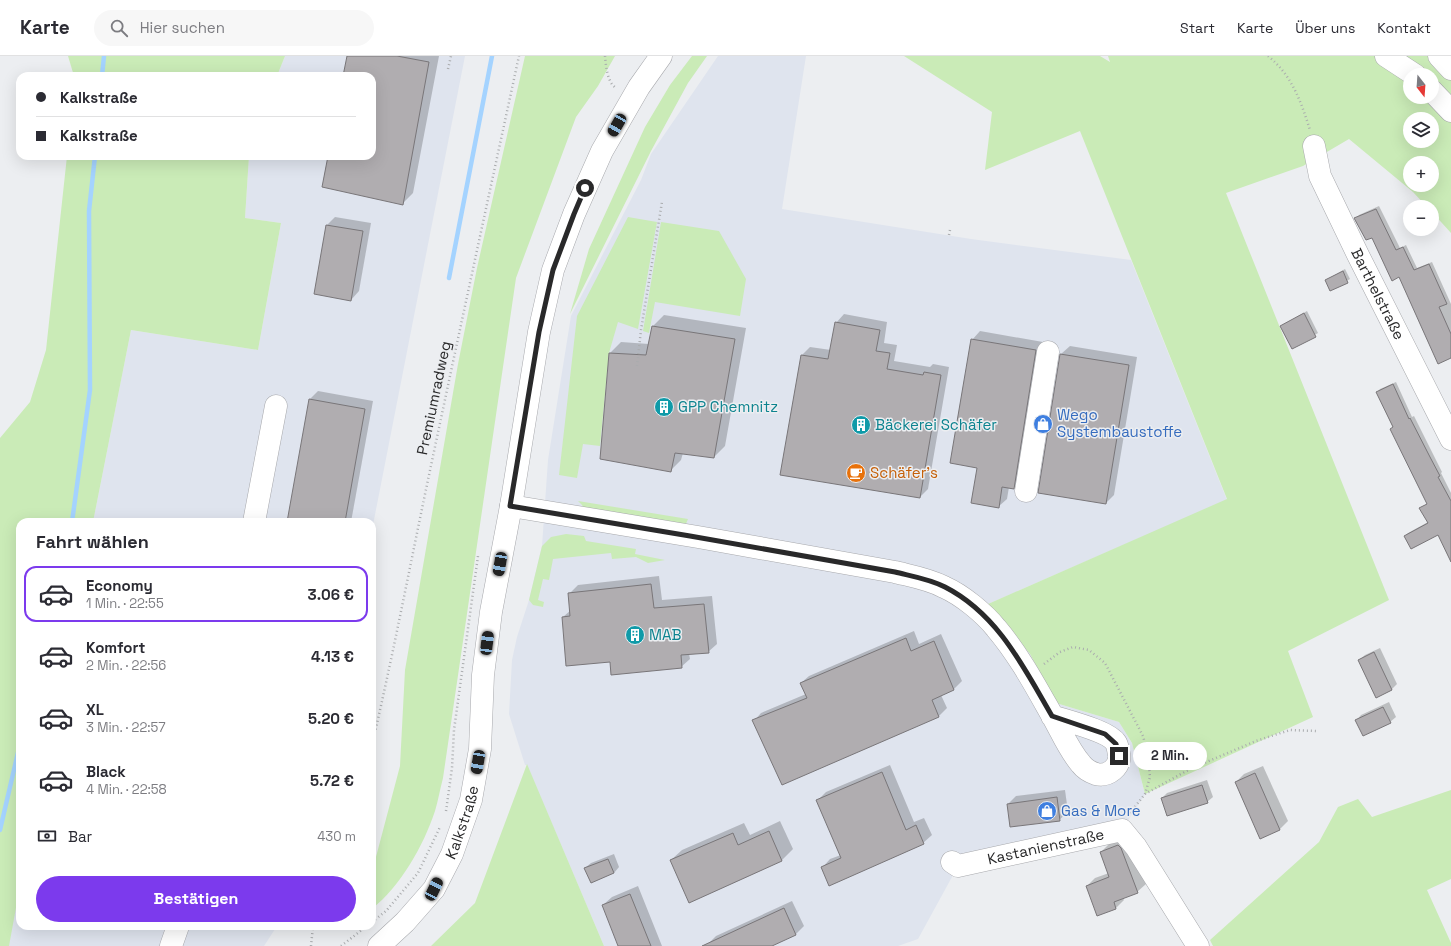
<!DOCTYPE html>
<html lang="de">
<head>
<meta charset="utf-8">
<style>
	body { margin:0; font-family:"Space Grotesk",sans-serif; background:#f7f7f7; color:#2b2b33; height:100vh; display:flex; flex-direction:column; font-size:15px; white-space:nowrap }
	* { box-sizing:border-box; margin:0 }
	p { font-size:13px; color:#7c7c81 }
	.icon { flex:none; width:22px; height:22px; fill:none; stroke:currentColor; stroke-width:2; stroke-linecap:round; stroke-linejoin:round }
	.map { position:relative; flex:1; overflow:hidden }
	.sheet { position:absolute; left:16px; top:462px; width:360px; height:412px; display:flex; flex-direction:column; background:#fff; border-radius:12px; box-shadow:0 4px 16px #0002 }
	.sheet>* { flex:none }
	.top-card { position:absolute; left:16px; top:16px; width:360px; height:88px; border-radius:12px; box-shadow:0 4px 16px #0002; display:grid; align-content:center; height:88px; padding:0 20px; background:#fff }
	.needle { width:26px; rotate:163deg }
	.controls { position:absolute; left:1403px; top:12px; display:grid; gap:8px }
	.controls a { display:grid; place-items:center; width:36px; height:36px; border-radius:50%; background:#fff; box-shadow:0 4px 16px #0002; font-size:20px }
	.end { position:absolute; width:18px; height:18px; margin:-9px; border:5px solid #29292a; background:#fff; box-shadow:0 0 0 2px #fff }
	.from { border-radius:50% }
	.bubble { position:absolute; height:28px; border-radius:14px; background:#fff; box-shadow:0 4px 16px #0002; font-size:13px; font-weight:700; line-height:28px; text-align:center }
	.car { position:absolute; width:12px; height:24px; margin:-12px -6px; border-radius:5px; box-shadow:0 0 3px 1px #0007; background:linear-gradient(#222 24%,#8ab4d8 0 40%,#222 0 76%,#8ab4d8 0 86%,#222 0) }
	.top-card b { display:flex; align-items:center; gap:14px; height:38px; font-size:15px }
	.top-card b+b { border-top:1px solid #e1e1e2 }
	.top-card i { width:10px; height:10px; background:#2b2b33 }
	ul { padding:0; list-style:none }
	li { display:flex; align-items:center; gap:12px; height:56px; margin:0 8px 6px; padding:0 12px; border:2px solid transparent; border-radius:12px }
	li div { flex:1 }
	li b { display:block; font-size:15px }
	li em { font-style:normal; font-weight:700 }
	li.current { border-color:#7c3aed }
	li>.icon { width:36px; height:36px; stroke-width:1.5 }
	h2 { padding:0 20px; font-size:18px; line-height:48px }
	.pay { display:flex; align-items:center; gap:10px; height:44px; padding:0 20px; font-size:15px }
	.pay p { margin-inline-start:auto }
	.button { display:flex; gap:8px; margin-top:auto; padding:8px 20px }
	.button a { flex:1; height:46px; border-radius:24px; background:#7c3aed; color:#fff; font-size:16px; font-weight:700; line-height:46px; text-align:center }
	header { display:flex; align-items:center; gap:24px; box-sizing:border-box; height:56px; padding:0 20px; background:#fff; border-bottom:1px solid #e1e1e2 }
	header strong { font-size:19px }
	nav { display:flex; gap:22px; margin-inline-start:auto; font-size:14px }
	.search { width:280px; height:36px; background:#f7f7f7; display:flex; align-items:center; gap:10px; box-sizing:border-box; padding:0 14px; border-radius:22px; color:#7c7c81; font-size:15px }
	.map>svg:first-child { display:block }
	.built { fill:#dfe4ee }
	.green { fill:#caebb7; fill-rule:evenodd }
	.shadow { fill:#0003 }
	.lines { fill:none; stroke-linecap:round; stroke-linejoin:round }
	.stream { stroke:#a4d3ff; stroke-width:4.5 }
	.building { fill:#b0adb0; stroke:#797679 }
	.minor-casing { stroke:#a7a8ac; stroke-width:23 }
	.major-casing { stroke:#a7a8ac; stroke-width:23 }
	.highway-casing { stroke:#a7a8ac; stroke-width:23 }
	.path { stroke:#aaacae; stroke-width:2.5; stroke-dasharray:1 3; stroke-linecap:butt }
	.minor { stroke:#fff; stroke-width:22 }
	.major { stroke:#fff; stroke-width:22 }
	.highway { stroke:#fff; stroke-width:22 }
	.route { stroke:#29292a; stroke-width:5 }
	.labels { text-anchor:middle; stroke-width:3; stroke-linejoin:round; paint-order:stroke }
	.street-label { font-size:15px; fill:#29292a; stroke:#eceef1 }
	.culture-label { font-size:15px; fill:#0d838f; stroke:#eceef1; text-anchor:start }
	.shop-label { font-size:15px; fill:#366cbe; stroke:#eceef1; text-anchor:start }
	.food-label { font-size:15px; fill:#c56008; stroke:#eceef1; text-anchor:start }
</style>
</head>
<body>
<header>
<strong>Karte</strong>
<div class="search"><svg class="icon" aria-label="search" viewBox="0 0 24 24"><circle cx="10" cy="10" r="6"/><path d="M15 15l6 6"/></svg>Hier suchen</div>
<nav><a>Start</a><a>Karte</a><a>Über uns</a><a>Kontakt</a></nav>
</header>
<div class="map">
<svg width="1451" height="890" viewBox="0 0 1451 890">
	<rect width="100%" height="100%" fill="#eceef1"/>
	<g class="built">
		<polygon points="285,0 465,0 372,474 372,466 93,466 131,274 258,294 281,167 245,162 249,100 372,100 372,20 277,20"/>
		<polygon points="718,0 806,0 782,153 971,183 1131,204 1227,444 988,548 1030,598 1056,647 1119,666 1132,687 1145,738 1122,774 958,810 918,883 898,890 604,890 527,709 525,709 509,658 512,604 517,581 529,544 542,490 548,404 571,260 641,124 651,98"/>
		<polygon points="20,830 20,870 277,870 264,890 8,890"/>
	</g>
	<g class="green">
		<polygon points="68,0 285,0 277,20 74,20"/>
		<path d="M525,0H615L598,30L576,61L516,222L443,722C440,733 438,745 435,755C423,791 401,829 372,853V816L400,710L405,614L458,308L477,212Z"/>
		<polygon points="692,0 707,0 688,27 651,95 570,258 589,193 645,71 670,29"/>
		<path d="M904,0H1100L1110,6L1108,0H1451V177L1432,156V151H1427L1413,136L1349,83L1303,110L1226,137L1389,544L1288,595L1313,661L1145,738L1132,687L1119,666L1056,647L1030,598L988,548L1227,443L1080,75L985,114L992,56ZM1410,19H1432V41H1410ZM1410,63H1432V85H1410ZM1410,107H1432V129H1410Z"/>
		<polygon points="67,100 249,100 245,162 281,167 258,294 131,274 93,466 20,466 20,830 9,890 0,890 0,382 30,346 46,294"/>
		<polygon points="628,161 657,166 638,273 618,266 609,297 600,390 583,388 577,422 559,419 577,260"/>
		<polygon points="661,166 719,175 746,223 740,260 655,246 649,277 643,275"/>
		<polygon points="578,445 688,463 685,470 585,454 582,449"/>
		<polygon points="566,478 584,480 586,485 636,493 635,498 665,504 648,507 636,501 612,503 611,497 553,503 549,524 543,523 538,544 544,546 543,551 533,549 529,544 542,490 551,481"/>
		<polygon points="527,708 604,890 431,890 475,847"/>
		<polygon points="1451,734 1451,823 1427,834 1451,887 1451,890 1213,890 1210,884 1319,786 1338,751 1358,743 1372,761"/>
	</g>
	<g class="shadow">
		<polygon points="348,0 439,0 413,137 402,148 329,100 372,100 372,20 344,20"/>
		<polygon points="1379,150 1400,192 1406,189 1417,212 1432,206 1451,248 1451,301 1400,220 1372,180 1356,163 1359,159"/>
		<polygon points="335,161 371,167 359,235 351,244 327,169"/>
		<polygon points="1345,213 1350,223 1331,234 1326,224"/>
		<polygon points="1307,255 1318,277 1292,292 1281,270"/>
		<polygon points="844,258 887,266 884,287 897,289 894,305 930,311 933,308 949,311 928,433 920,441 802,299 810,291 831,294 836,267"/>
		<polygon points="664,259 746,272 725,390 714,401 683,397 681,404 670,415 610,297 621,286 649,288 653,270"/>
		<polygon points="980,275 1043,286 1022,423 1013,431 1009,431 1007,443 998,451 978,411 972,284"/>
		<polygon points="1070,290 1137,301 1114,439 1106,447 1040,436 1061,298"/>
		<polygon points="1396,326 1412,361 1414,360 1442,416 1441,417 1451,437 1451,504 1439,478 1405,480 1408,477 1428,466 1421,452 1428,447 1377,337 1380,333"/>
		<polygon points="318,335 373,345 351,466 288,466 310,343"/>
		<polygon points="659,520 662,544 712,540 717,588 708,596 689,598 690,603 681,611 611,605 563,561 571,554 569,538 578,529"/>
		<polygon points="914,575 919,588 941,578 962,625 954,633 941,639 947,652 939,660 782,728 754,665 761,657 806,638 801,627 809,620"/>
		<polygon points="1380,592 1397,628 1391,634 1359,604 1365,599"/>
		<polygon points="1389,646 1396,661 1390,666 1356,665 1361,659"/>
		<polygon points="890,709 914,766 924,762 932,779 923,787 822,812 830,803 841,799 818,744 826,736"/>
		<polygon points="1263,710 1288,765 1280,773 1261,782 1236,726 1244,718"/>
		<polygon points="1207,724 1213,741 1207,746 1162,742 1167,737"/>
		<polygon points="1065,734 1068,756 1059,764 1008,748 1016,740"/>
		<polygon points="780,765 793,793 782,804 690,846 671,804 682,794 744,767 750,779"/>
		<polygon points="1129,784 1146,828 1137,836 1123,842 1124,844 1116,852 1098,859 1087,830 1095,822 1109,817 1101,796 1109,788"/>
		<polygon points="614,798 619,811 614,817 585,812 591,807"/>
		<polygon points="638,830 662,890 620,890 603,849 612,841"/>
		<polygon points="792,845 804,870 796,878 769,890 709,890 708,888 716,880"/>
	</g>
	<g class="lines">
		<g class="stream">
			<polyline points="102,20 104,0"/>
			<polyline points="449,222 492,0"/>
			<polyline points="72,466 90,334 89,155 95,100"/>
			<polyline points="0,774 20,688"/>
		</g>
	</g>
	<g class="building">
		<polygon points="347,0 397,0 429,6 403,149 322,131 328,100 372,100 372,20 343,20"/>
		<polygon points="1376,153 1396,194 1403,191 1414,214 1429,208 1447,248 1439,251 1451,278 1451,302 1438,308 1399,221 1392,225 1372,182 1366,184 1354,162"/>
		<polygon points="326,169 363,175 351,245 314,238"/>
		<polygon points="1343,215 1348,227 1330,235 1325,224"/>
		<polygon points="1304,257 1316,281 1292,293 1280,270"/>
		<polygon points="835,266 880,274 876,295 890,297 887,313 923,319 924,316 941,319 920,442 780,419 801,299 828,303"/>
		<polygon points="652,270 735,283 714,402 675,397 671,416 600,403 609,297 646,299"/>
		<polygon points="971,283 1036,294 1014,433 1002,431 999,452 971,447 977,412 950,407"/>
		<polygon points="1060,298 1129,309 1106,448 1038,437"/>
		<polygon points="1393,328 1409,363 1410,362 1430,401 1440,420 1438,421 1451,445 1451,506 1438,479 1411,493 1404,480 1428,467 1419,452 1427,448 1390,373 1393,371 1376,336"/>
		<polygon points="309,343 365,353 345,466 287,466"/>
		<polygon points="651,528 654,552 704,548 709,597 681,599 682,612 611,619 610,606 566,610 562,561 570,560 568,537"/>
		<polygon points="906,582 911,595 934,585 954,634 932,644 939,661 782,729 752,664 807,642 800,627"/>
		<polygon points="1374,596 1392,634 1376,642 1358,604"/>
		<polygon points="1383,651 1391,667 1363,680 1355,664"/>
		<polygon points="882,716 906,774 916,769 924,788 829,830 821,811 841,802 816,744"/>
		<polygon points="1255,717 1280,774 1260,783 1235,726"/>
		<polygon points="1202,729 1208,747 1167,760 1161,742"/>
		<polygon points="1057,741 1060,765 1010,771 1007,748"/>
		<polygon points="769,775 782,805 689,847 670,804 733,777 738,789"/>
		<polygon points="1118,789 1121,792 1138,837 1114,846 1116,853 1097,860 1086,830 1109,821 1100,796"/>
		<polygon points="608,803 614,817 591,827 584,812"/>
		<polygon points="630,838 651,890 618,890 602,849"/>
		<polygon points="784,852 796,879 772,890 702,890"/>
	</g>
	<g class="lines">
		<defs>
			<g id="minor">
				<path id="s1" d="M1314,90L1320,120L1358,199L1451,383"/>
				<polyline points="1026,435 1048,296"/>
				<path d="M511,450L698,481L895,516C911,520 929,523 944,531C962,539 984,557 996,572C1019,599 1036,631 1053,661C1062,677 1069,694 1081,708C1084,712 1090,716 1096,718C1108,721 1121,711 1119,698C1118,695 1118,690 1116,687C1109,675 1066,665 1052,660"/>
				<polyline points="254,466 276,350"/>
				<path id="s2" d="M952,806L958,810L1122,774L1136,791L1198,890"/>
				<polyline points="171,890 178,870"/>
			</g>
			<g id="major">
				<path id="s3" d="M379,890L405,866L434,833L452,798L471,744L480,693L483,619L491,556L511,450L539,276L553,214L574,158L602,95L639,31L661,0"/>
			</g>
			<g id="highway">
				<polyline points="1386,0 1415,19"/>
				<polyline points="1439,0 1451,13"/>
				<polyline points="1432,35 1451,55"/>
			</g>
		</defs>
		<use href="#minor" class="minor-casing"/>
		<use href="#major" class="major-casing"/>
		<use href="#highway" class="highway-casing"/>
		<g class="path">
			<path d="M605,0C606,10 607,26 616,32"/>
			<path d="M1268,0C1292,19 1301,46 1310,74"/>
			<polyline points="448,13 451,0"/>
			<polyline points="949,179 950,174"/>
			<polyline points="637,310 641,274 662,146"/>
			<polyline points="1044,608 1060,596 1073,591 1089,594 1105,607 1143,680 1148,699 1150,721 1145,738"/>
			<path d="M372,689C391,608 407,525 424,443C455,295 487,148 519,0"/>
			<polyline points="446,755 452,712 454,674 478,500"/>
			<polyline points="1130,757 1145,738 1190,713 1256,685 1290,674 1316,675"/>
			<polyline points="372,866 386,855 418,817 440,771"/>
			<polyline points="311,890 313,870"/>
			<polyline points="341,890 367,870"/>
		</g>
		<use href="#minor" class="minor"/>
		<use href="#major" class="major"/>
		<use href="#highway" class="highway"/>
	</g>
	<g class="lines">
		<path class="route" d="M585,132L574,158L553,214L539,276L510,450L690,480L895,516C911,520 930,523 945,531C998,558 1024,612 1052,660L1105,678L1116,688L1119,700"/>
	</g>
	<defs>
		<symbol id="building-disc" viewBox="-11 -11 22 22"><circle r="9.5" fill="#0f9aa8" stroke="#eceef1"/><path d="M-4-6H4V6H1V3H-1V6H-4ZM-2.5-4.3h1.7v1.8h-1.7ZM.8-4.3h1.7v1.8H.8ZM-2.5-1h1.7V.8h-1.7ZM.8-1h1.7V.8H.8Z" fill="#fff"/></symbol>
		<symbol id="shop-disc" viewBox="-11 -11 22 22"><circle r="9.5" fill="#3f7fe0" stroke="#eceef1"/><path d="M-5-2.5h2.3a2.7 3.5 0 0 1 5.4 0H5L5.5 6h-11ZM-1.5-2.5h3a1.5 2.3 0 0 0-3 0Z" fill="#fff"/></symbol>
		<symbol id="cafe-disc" viewBox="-11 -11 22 22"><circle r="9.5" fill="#e8710a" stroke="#eceef1"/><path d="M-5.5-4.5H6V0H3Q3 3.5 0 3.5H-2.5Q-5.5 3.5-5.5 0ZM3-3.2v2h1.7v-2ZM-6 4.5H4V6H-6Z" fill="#fff"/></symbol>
	</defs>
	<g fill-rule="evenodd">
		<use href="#building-disc" x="653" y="340" width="22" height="22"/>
		<use href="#shop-disc" x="1032" y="357" width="22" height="22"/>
		<use href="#building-disc" x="850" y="358" width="22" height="22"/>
		<use href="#cafe-disc" x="845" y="406" width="22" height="22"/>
		<use href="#building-disc" x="624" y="568" width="22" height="22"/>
		<use href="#shop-disc" x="1036" y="744" width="22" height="22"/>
	</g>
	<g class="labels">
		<g class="street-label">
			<text dy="5" stroke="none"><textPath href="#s1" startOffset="162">Barthelstraße</textPath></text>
			<text transform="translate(434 342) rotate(-78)" y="5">Premiumradweg</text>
			<text dy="5" stroke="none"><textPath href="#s3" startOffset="152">Kalkstraße</textPath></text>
			<text dy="5" stroke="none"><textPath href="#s2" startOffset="97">Kastanienstraße</textPath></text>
		</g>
		<g class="culture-label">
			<text x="678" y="356">GPP Chemnitz</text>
			<text x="875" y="374">Bäckerei Schäfer</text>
			<text x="649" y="584">MAB</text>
		</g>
		<g class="shop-label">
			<text x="1057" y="364">Wego<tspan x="1057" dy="17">Systembaustoffe</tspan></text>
			<text x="1061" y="760">Gas &amp; More</text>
		</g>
		<g class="food-label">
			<text x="870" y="422">Schäfer's</text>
		</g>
	</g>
</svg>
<div class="controls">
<a><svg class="needle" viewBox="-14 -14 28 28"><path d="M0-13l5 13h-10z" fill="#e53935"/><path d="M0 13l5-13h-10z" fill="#7c7c81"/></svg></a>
<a><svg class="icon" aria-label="layers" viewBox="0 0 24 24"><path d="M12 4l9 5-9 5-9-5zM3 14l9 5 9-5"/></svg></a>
<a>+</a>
<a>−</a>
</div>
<i class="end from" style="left:585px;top:132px"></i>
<i class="end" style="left:1119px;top:700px"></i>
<div class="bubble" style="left:1133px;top:686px;width:74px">2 Min.</div>
<i class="car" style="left:617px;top:69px;rotate:210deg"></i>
<i class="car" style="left:500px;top:508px;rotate:190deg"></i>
<i class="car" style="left:487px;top:587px;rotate:7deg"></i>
<i class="car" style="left:478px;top:706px;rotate:190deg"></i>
<i class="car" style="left:434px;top:833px;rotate:26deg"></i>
<div class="top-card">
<b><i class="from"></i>Kalkstraße</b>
<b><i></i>Kalkstraße</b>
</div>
<section class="sheet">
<h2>Fahrt wählen</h2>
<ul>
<li class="current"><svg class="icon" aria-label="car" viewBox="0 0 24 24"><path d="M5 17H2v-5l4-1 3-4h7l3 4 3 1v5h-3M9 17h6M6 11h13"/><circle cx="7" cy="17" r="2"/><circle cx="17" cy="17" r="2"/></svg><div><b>Economy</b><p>1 Min. · 22:55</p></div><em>3.06 €</em></li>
<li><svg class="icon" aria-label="car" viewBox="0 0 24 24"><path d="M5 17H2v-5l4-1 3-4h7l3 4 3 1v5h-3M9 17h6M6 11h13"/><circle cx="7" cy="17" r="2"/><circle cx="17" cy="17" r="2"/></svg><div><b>Komfort</b><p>2 Min. · 22:56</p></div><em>4.13 €</em></li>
<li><svg class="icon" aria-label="car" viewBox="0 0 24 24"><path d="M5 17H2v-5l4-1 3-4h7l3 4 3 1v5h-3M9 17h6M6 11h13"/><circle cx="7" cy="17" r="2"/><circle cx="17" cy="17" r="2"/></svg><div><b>XL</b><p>3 Min. · 22:57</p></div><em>5.20 €</em></li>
<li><svg class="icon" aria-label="car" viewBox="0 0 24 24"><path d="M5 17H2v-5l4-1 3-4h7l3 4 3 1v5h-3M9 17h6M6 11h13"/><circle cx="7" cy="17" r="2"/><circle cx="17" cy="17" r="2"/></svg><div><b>Black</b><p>4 Min. · 22:58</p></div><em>5.72 €</em></li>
</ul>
<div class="pay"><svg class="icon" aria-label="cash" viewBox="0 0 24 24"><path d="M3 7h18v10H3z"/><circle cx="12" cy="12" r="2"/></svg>Bar<p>430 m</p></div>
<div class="button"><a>Bestätigen</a></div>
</section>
</div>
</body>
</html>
